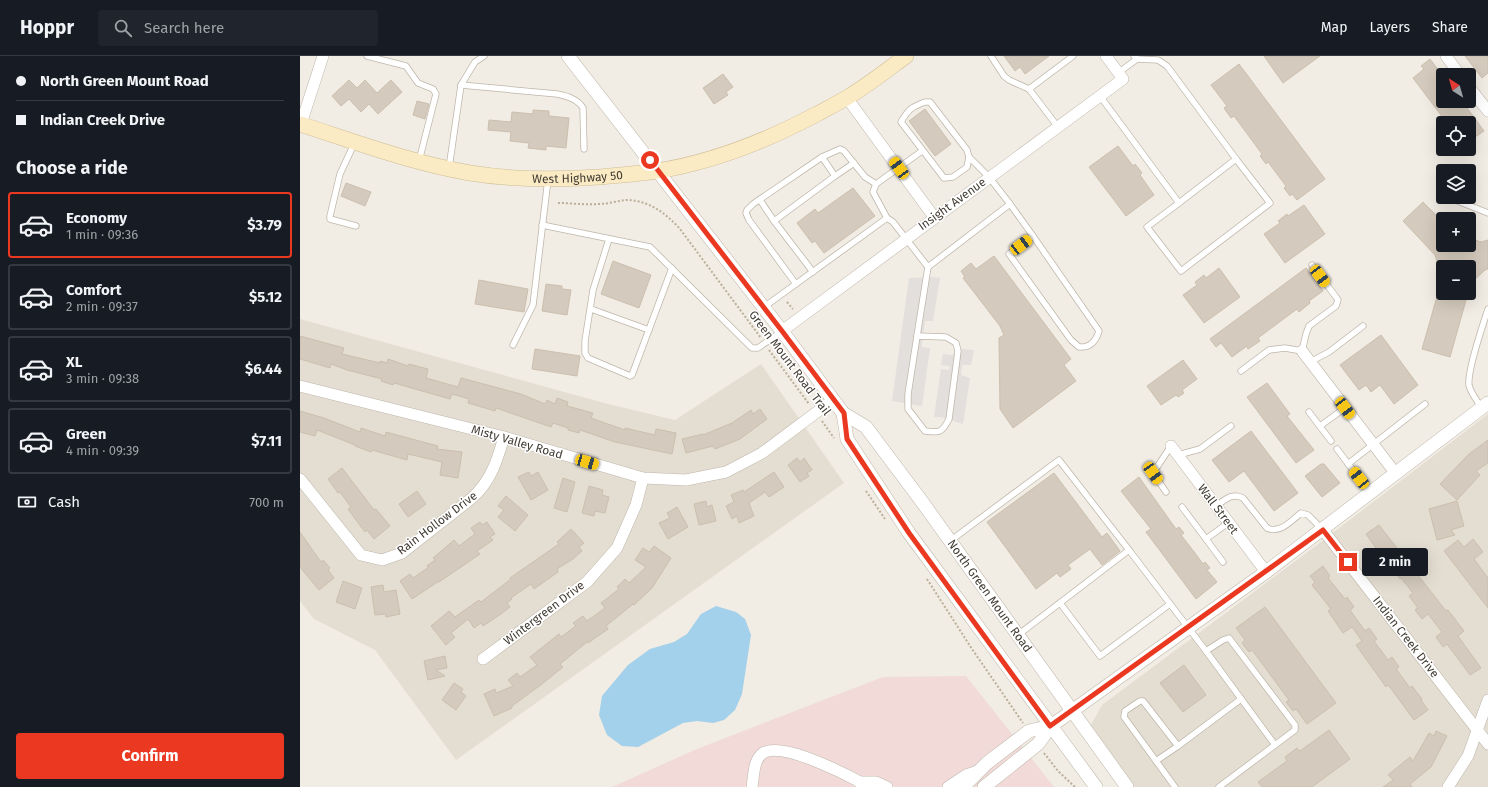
<!DOCTYPE html>
<html lang="en">
<head>
<meta charset="utf-8">
<style>
	body { margin:0; font-family:"Fira Sans",sans-serif; background:#20242c; color:#f1f3f6; height:100vh; display:flex; flex-direction:column; font-size:15px; white-space:nowrap }
	* { box-sizing:border-box; margin:0 }
	p { font-size:13px; color:#9ea1a6 }
	.icon { flex:none; width:22px; height:22px; fill:none; stroke:currentColor; stroke-width:2; stroke-linecap:round; stroke-linejoin:round }
	.map { position:relative; flex:1; overflow:hidden }
	.sheet { display:flex; flex-direction:column; background:#171b24; width:300px }
	.sheet>* { flex:none }
	.guide { display:grid; align-content:center; height:88px; padding:0 16px; background:#171b24 }
	.needle { width:26px; rotate:323deg }
	.controls { position:absolute; left:1136px; top:12px; display:grid; gap:8px }
	.controls a { display:grid; place-items:center; width:40px; height:40px; border-radius:4px; background:#171b24; box-shadow:0 4px 16px #0002; font-size:20px }
	.end { position:absolute; width:18px; height:18px; margin:-9px; border:5px solid #eb3821; background:#fff; box-shadow:0 0 0 2px #fff }
	.from { border-radius:50% }
	.bubble { position:absolute; height:28px; border-radius:4px; background:#171b24; box-shadow:0 4px 16px #0002; font-size:13px; font-weight:700; line-height:28px; text-align:center }
	.car { position:absolute; width:12px; height:24px; margin:-12px -6px; border-radius:5px; box-shadow:0 0 3px 1px #0007; background:linear-gradient(#f5c518 24%,#345 0 40%,#f5c518 0 76%,#345 0 86%,#f5c518 0) }
	.guide b { display:flex; align-items:center; gap:14px; height:38px; font-size:15px }
	.guide b+b { border-top:1px solid #363941 }
	.guide i { width:10px; height:10px; background:#f1f3f6 }
	ul { padding:0; list-style:none }
	li { display:flex; align-items:center; gap:12px; height:66px; margin:0 8px 6px; padding:0 8px; border:2px solid #363941; border-radius:4px }
	li div { flex:1 }
	li b { display:block; font-size:15px }
	li em { font-style:normal; font-weight:700 }
	li.active { border-color:#eb3821 }
	li>.icon { width:36px; height:36px; stroke-width:1.5 }
	h2 { padding:0 16px; font-size:18px; line-height:48px }
	.pay { display:flex; align-items:center; gap:10px; height:44px; padding:0 16px; font-size:15px }
	.pay p { margin-inline-start:auto }
	.primary-button { display:flex; gap:8px; margin-top:auto; padding:8px 16px }
	.primary-button a { flex:1; height:46px; border-radius:4px; background:#eb3821; color:#fff; font-size:16px; font-weight:700; line-height:46px; text-align:center }
	header { display:flex; align-items:center; gap:24px; box-sizing:border-box; height:56px; padding:0 20px; background:#171b24; border-bottom:1px solid #363941 }
	header strong { font-size:19px }
	nav { display:flex; gap:22px; margin-inline-start:auto; font-size:14px }
	.search { width:280px; height:36px; background:#20242c; display:flex; align-items:center; gap:10px; box-sizing:border-box; padding:0 14px; border-radius:4px; color:#9ea1a6; font-size:15px }
	main { display:flex; flex:1; min-height:0 }
	.map>svg:first-child { display:block }
	.residential { fill:#e4ded2 }
	.medical { fill:#f1dad8 }
	.parking { fill:#e2dfdc }
	.water { fill:#a3d0ea }
	.building { fill:#d4cabd; stroke:#ccbfae }
	.lines { fill:none; stroke-linecap:round; stroke-linejoin:round }
	.service-casing { stroke:#beb6aa; stroke-width:7 }
	.minor-casing { stroke:#beb6aa; stroke-width:12 }
	.tertiary-casing { stroke:#beb6aa; stroke-width:14 }
	.secondary-casing { stroke:#cebd96; stroke-width:16 }
	.path { stroke:#bcaf9a; stroke-width:2; stroke-dasharray:2 2; stroke-linecap:butt }
	.service { stroke:#fff; stroke-width:5.5 }
	.minor { stroke:#fff; stroke-width:11 }
	.tertiary { stroke:#fff; stroke-width:13 }
	.secondary { stroke:#faebc4; stroke-width:15 }
	.route { stroke:#eb3821; stroke-width:5 }
	.labels { text-anchor:middle; stroke-width:3; stroke-linejoin:round; paint-order:stroke }
	.street-label { font-size:12px; fill:#423c34; stroke:#fff }
</style>
</head>
<body>
<header>
<strong>Hoppr</strong>
<div class="search"><svg class="icon" aria-label="search" viewBox="0 0 24 24"><circle cx="10" cy="10" r="6"/><path d="M15 15l6 6"/></svg>Search here</div>
<nav><a>Map</a><a>Layers</a><a>Share</a></nav>
</header>
<main>
<section class="sheet">
<div class="guide">
<b><i class="from"></i>North Green Mount Road</b>
<b><i></i>Indian Creek Drive</b>
</div>
<h2>Choose a ride</h2>
<ul>
<li class="active"><svg class="icon" aria-label="car" viewBox="0 0 24 24"><path d="M5 17H2v-5l4-1 3-4h7l3 4 3 1v5h-3M9 17h6M6 11h13"/><circle cx="7" cy="17" r="2"/><circle cx="17" cy="17" r="2"/></svg><div><b>Economy</b><p>1 min · 09:36</p></div><em>$3.79</em></li>
<li><svg class="icon" aria-label="car" viewBox="0 0 24 24"><path d="M5 17H2v-5l4-1 3-4h7l3 4 3 1v5h-3M9 17h6M6 11h13"/><circle cx="7" cy="17" r="2"/><circle cx="17" cy="17" r="2"/></svg><div><b>Comfort</b><p>2 min · 09:37</p></div><em>$5.12</em></li>
<li><svg class="icon" aria-label="car" viewBox="0 0 24 24"><path d="M5 17H2v-5l4-1 3-4h7l3 4 3 1v5h-3M9 17h6M6 11h13"/><circle cx="7" cy="17" r="2"/><circle cx="17" cy="17" r="2"/></svg><div><b>XL</b><p>3 min · 09:38</p></div><em>$6.44</em></li>
<li><svg class="icon" aria-label="car" viewBox="0 0 24 24"><path d="M5 17H2v-5l4-1 3-4h7l3 4 3 1v5h-3M9 17h6M6 11h13"/><circle cx="7" cy="17" r="2"/><circle cx="17" cy="17" r="2"/></svg><div><b>Green</b><p>4 min · 09:39</p></div><em>$7.11</em></li>
</ul>
<div class="pay"><svg class="icon" aria-label="cash" viewBox="0 0 24 24"><path d="M3 7h18v10H3z"/><circle cx="12" cy="12" r="2"/></svg>Cash<p>700 m</p></div>
<div class="primary-button"><a>Confirm</a></div>
</section>
<div class="map">
<svg width="1188" height="731" viewBox="0 0 1188 731">
	<rect width="100%" height="100%" fill="#f1ece4"/>
	<g class="residential">
		<polygon points="0,263 308,348 375,364 461,308 544,427 156,704 75,594 14,563 0,545"/>
		<polygon points="1188,358 1188,731 833,731 794,676 791,669 802,649 1013,492"/>
	</g>
	<polygon class="medical" points="666,620 754,731 312,731 397,693 583,621"/>
	<g class="parking">
		<polygon points="632,221 640,222 633,265 625,265 622,288 622,291 630,292 622,350 592,345 609,222"/>
		<polygon points="662,293 674,294 671,309 662,309 661,319 670,322 663,368 641,361 634,361 641,313 649,314 650,312 649,310 641,309 643,298 652,299"/>
	</g>
	<polygon class="water" points="416,550 436,556 445,563 451,579 442,638 435,654 424,664 413,667 397,665 383,667 338,691 322,690 307,679 299,659 302,640 328,609 350,593 374,586 387,578 401,558"/>
	<g class="building">
		<polygon points="704,0 749,0 725,18 720,11 715,15"/>
		<polygon points="964,0 1020,0 983,27"/>
		<polygon points="1165,0 1188,0 1188,17 1182,22"/>
		<polygon points="1130,3 1143,20 1143,45 1162,45 1184,75 1175,81 1169,74 1169,67 1147,67 1113,22 1124,13 1121,10"/>
		<polygon points="939,8 1025,123 997,144 992,138 990,140 984,132 986,130 968,106 966,108 960,100 962,98 934,60 931,62 924,52 927,50 911,29"/>
		<polygon points="423,18 433,31 426,36 428,39 414,48 403,32"/>
		<polygon points="49,24 57,32 65,24 77,37 91,24 102,36 78,58 69,48 61,56 49,43 41,50 32,40"/>
		<polygon points="117,45 129,48 125,63 113,59"/>
		<polygon points="625,53 651,88 635,100 609,65"/>
		<polygon points="233,54 249,55 249,60 269,62 266,92 246,90 246,94 228,92 229,87 210,85 211,76 188,74 189,64 211,66 212,56 233,58"/>
		<polygon points="818,90 833,110 835,108 842,117 840,119 854,139 826,160 789,111"/>
		<polygon points="46,127 71,136 65,150 41,140"/>
		<polygon points="553,132 575,160 524,197 515,185 512,187 497,167 515,153 518,157"/>
		<polygon points="1123,146 1143,166 1143,189 1169,189 1169,182 1181,186 1188,184 1188,213 1185,214 1169,229 1169,211 1139,211 1135,199 1103,165"/>
		<polygon points="1004,149 1025,178 985,207 964,178 980,167 978,165 987,158 988,160"/>
		<polygon points="694,200 771,303 764,309 776,325 713,372 700,353 699,282 704,279 700,270 663,222 665,221 661,215 671,207 676,213"/>
		<polygon points="313,205 351,219 339,252 301,238"/>
		<polygon points="919,212 940,241 904,267 883,239 897,229 895,226 904,219 906,222"/>
		<polygon points="1006,212 1023,235 1009,245 1010,247 999,256 997,253 958,282 960,285 948,293 947,290 932,301 921,287 916,291 910,283"/>
		<polygon points="179,224 228,233 224,256 175,248"/>
		<polygon points="246,228 262,230 262,233 271,234 267,259 242,255"/>
		<polygon points="1138,237 1168,237 1150,301 1122,293"/>
		<polygon points="1081,279 1118,329 1094,348 1080,329 1071,336 1066,329 1059,334 1040,309"/>
		<polygon points="0,280 44,292 42,298 80,307 80,305 87,307 88,303 108,310 109,308 128,313 126,322 158,331 161,322 221,338 245,348 247,344 255,348 257,342 268,346 267,350 293,357 291,362 325,374 325,372 355,379 356,373 376,377 372,398 315,386 280,374 279,377 268,374 268,372 253,367 251,371 196,352 195,355 168,347 169,343 152,338 150,343 94,327 93,329 81,325 82,323 47,314 31,308 30,312 0,303"/>
		<polygon points="235,293 280,300 277,320 232,313"/>
		<polygon points="883,304 897,323 882,334 884,337 878,341 876,339 861,349 847,330"/>
		<polygon points="967,327 990,358 987,360 1014,394 996,407 947,341"/>
		<polygon points="460,353 467,363 440,383 415,393 413,390 386,397 382,383 403,378 403,379 432,367 451,354 453,358"/>
		<polygon points="0,355 24,362 60,376 61,372 85,380 86,376 138,390 137,393 162,396 158,422 140,419 142,406 108,398 107,404 72,394 71,396 55,390 55,389 17,374 15,380 0,376"/>
		<polygon points="951,375 998,437 974,455 944,415 929,426 912,404"/>
		<polygon points="1188,384 1188,407 1176,415 1180,419 1157,444 1140,428 1169,398"/>
		<polygon points="497,402 500,406 504,402 512,414 507,417 509,420 500,426 488,409"/>
		<polygon points="1021,408 1024,408 1040,427 1022,441 1005,420"/>
		<polygon points="42,412 74,454 76,453 90,470 74,483 67,474 65,476 59,468 48,453 51,451 40,436 38,437 28,423"/>
		<polygon points="229,416 231,420 238,416 248,434 231,444 218,421"/>
		<polygon points="474,416 484,431 469,441 465,436 449,447 454,460 439,467 437,460 432,463 426,450 434,446 431,439 443,434 444,436"/>
		<polygon points="754,417 802,481 807,477 820,495 802,509 790,493 768,509 771,513 760,521 757,517 736,533 687,466"/>
		<polygon points="839,421 876,473 879,471 884,477 881,479 895,497 903,508 905,506 910,512 907,514 917,526 896,543 846,476 851,473 821,435"/>
		<polygon points="263,422 275,426 267,456 254,452"/>
		<polygon points="289,430 303,434 302,439 309,441 305,457 295,455 294,460 282,457"/>
		<polygon points="117,435 126,448 108,461 99,448"/>
		<polygon points="206,440 228,459 215,475 198,461 204,454 198,450"/>
		<polygon points="406,445 407,451 412,449 416,465 399,469 394,448"/>
		<polygon points="1157,445 1164,470 1151,474 1155,479 1137,484 1129,453"/>
		<polygon points="377,451 388,471 368,483 359,467 370,462 367,457"/>
		<polygon points="180,466 182,469 187,466 195,478 190,481 193,484 177,495 180,498 139,526 139,525 112,543 100,525 110,518 113,522 129,511 127,510 135,504 133,502 154,484 159,490 175,478 171,472"/>
		<polygon points="1079,469 1146,555 1148,554 1164,575 1158,580 1181,612 1170,619 1147,588 1143,591 1136,581 1142,576 1128,558 1122,563 1115,554 1118,552 1109,540 1113,537 1101,522 1100,523 1084,502 1082,504 1074,494 1076,492 1066,478"/>
		<polygon points="271,473 284,487 279,491 282,495 273,503 257,513 258,516 234,533 231,528 211,542 212,543 207,547 210,551 201,558 183,570 181,567 174,572 168,563 151,577 155,581 146,589 131,570 149,555 155,561 179,544 181,546 211,523 210,522 259,488 257,486"/>
		<polygon points="0,476 21,506 23,504 30,512 28,514 34,522 19,534 0,511"/>
		<polygon points="1173,483 1183,496 1174,503 1188,522 1188,552 1144,495 1158,484 1164,491"/>
		<polygon points="354,490 371,502 352,532 334,549 333,548 306,570 308,573 288,587 287,586 260,608 263,611 242,628 212,650 212,652 194,660 184,638 195,633 196,637 213,630 208,624 217,617 220,621 237,609 230,601 259,578 261,581 276,570 273,567 283,560 287,565 305,552 301,547 319,533 317,531 325,523 329,527 346,511 335,504 343,492 349,496"/>
		<polygon points="1023,510 1030,520 1028,522 1045,543 1047,541 1054,551 1050,554 1065,575 1069,572 1077,583 1074,585 1088,604 1092,601 1099,611 1096,613 1110,632 1112,630 1122,643 1121,644 1128,654 1114,664 1092,634 1088,629 1086,631 1056,589 1062,585 1052,571 1043,577 1028,555 1031,553 1012,529 1015,526 1010,520"/>
		<polygon points="43,525 62,532 55,553 36,546"/>
		<polygon points="83,529 84,536 96,534 100,558 86,561 86,558 75,559 71,531"/>
		<polygon points="965,551 1036,647 1007,668 996,653 993,655 986,646 989,644 952,594 949,596 942,587 945,584 936,572"/>
		<polygon points="145,600 147,612 136,614 145,620 128,624 124,605"/>
		<polygon points="884,609 906,639 883,656 860,627"/>
		<polygon points="154,627 163,633 161,636 166,640 156,654 142,644"/>
		<polygon points="1029,674 1050,703 1012,731 962,731 958,726 987,705 985,701 997,692 1000,695"/>
		<polygon points="1136,675 1147,680 1131,711 1110,728 1112,731 1083,731 1093,724 1088,719 1110,701 1113,705 1129,677 1134,680"/>
	</g>
	<g class="lines">
		<defs>
			<g id="service">
				<polyline points="67,0 106,10 118,27 133,33 136,38 119,105"/>
				<polyline points="691,0 704,20 709,24 729,33 758,71"/>
				<polyline points="818,17 837,3 834,0"/>
				<path d="M161,29L257,38C267,40 278,43 283,52L284,93"/>
				<polyline points="729,33 773,0"/>
				<polyline points="800,40 879,147 936,103 867,10 858,4 837,3"/>
				<path d="M625,46H630L667,94L669,101L667,111L653,121L644,122L601,66C608,54 611,51 625,46Z"/>
				<polyline points="54,88 40,118 30,160 30,163 56,170"/>
				<polyline points="149,112 161,29 175,6 184,0"/>
				<polyline points="535,120 554,107"/>
				<polyline points="1150,142 1188,157"/>
				<polyline points="460,144 474,165"/>
				<polyline points="879,147 847,171 881,215 970,147 936,103"/>
				<path d="M710,148L733,180L799,275C796,285 790,292 779,291L771,284L709,198L733,180"/>
				<polyline points="587,162 593,166 628,211 710,148 689,121 669,101"/>
				<polyline points="242,169 350,191 452,292 458,292 482,275"/>
				<polyline points="309,183 293,234 285,285 285,297 288,302 328,319 330,320 332,319 372,212"/>
				<polyline points="513,216 474,165 535,120 522,101"/>
				<polyline points="496,228 449,164 446,157 447,154 453,148 522,101 540,93 544,95 565,121 576,128"/>
				<polyline points="464,251 587,162 573,136 576,128 622,95"/>
				<polyline points="291,253 349,274"/>
				<path d="M617,280L646,281L656,287L658,295L649,363C642,377 639,377 625,375L608,353V338Z"/>
				<polyline points="617,280 628,211"/>
				<polyline points="213,289 233,249 248,123"/>
				<polyline points="1010,306 1029,296 1063,270"/>
				<polyline points="941,315 969,294 985,292 1002,295 1006,278 1009,270 1036,250 1038,244 1036,241 1012,209"/>
				<path d="M1181,351C1177,344 1171,338 1169,329C1167,316 1183,268 1188,253"/>
				<polyline points="1009,356 1031,385"/>
				<polyline points="1020,370 1045,352"/>
				<polyline points="1037,393 1059,422"/>
				<polyline points="878,399 900,393 931,370"/>
				<polyline points="1048,408 1125,348"/>
				<polyline points="866,436 853,417 871,390"/>
				<path d="M916,450C925,444 932,436 943,442L967,472C980,478 991,465 1001,457L1008,459L1023,474"/>
				<polyline points="882,451 906,483"/>
				<polyline points="650,485 759,404 829,494 718,579"/>
				<polyline points="829,494 906,595 923,584 929,582 995,669 995,674 919,731"/>
				<polyline points="923,506 906,483 928,467"/>
				<polyline points="760,547 800,600 870,548"/>
				<polyline points="906,595 975,689"/>
				<polyline points="856,705 878,690"/>
				<polyline points="875,731 824,661 825,655 840,645 843,645 878,690 941,643"/>
			</g>
			<g id="minor">
				<polyline points="1146,0 1160,19"/>
				<polyline points="1169,31 1188,55"/>
				<polyline points="547,42 634,161"/>
				<polyline points="1,68 23,0"/>
				<polyline points="482,275 823,23 806,0"/>
				<polyline points="1002,295 1096,418"/>
				<polyline points="0,330 204,381 343,422 386,424 426,416 462,397 533,344"/>
				<polyline points="871,390 966,516"/>
				<path d="M0,423L61,499L82,504L102,497L172,442C191,425 197,405 204,381"/>
				<polyline points="1023,474 1188,688"/>
				<polyline points="183,603 287,526 317,492 336,449 343,422"/>
				<polyline points="559,726 576,726 587,731"/>
				<path d="M452,731C454,720 453,704 463,697C483,685 550,720 569,731"/>
				<polyline points="648,731 666,719 678,715"/>
				<polyline points="1148,731 1168,700 1188,644"/>
			</g>
			<g id="tertiary">
				<path id="s1" d="M268,0L482,275L543,357L566,371L620,443L827,731"/>
				<polyline points="543,357 547,383 609,477 796,731"/>
				<polyline points="663,731 687,707 729,675 751,670"/>
				<polyline points="684,731 738,688 751,670 966,516 1188,347"/>
			</g>
			<g id="secondary">
				<path id="s2" d="M0,68C56,86 112,107 170,117C213,124 256,124 299,121C318,119 338,118 357,115C413,106 468,84 517,58C528,52 538,47 548,41C568,29 587,14 606,0"/>
			</g>
		</defs>
		<use href="#service" class="service-casing"/>
		<use href="#minor" class="minor-casing"/>
		<use href="#tertiary" class="tertiary-casing"/>
		<use href="#secondary" class="secondary-casing"/>
		<g class="path">
			<path d="M258,147C271,147 285,149 298,148C308,148 317,145 326,144C348,144 366,157 380,173L461,282"/>
			<polyline points="487,246 493,253"/>
			<polyline points="469,294 509,348"/>
			<polyline points="522,365 534,382"/>
			<polyline points="566,435 585,463"/>
			<polyline points="627,523 672,593 723,667"/>
			<polyline points="744,697 758,715 775,731"/>
		</g>
		<use href="#service" class="service"/>
		<use href="#minor" class="minor"/>
		<use href="#tertiary" class="tertiary"/>
		<use href="#secondary" class="secondary"/>
	</g>
	<g class="lines">
		<polyline class="route" points="350,104 482,275 544,357 547,383 609,477 750,670 1023,474 1048,506"/>
	</g>
	<g class="labels">
		<g class="street-label">
			<text dy="4" stroke="none"><textPath href="#s2" startOffset="285">West Highway 50</textPath></text>
			<text transform="translate(652 148) rotate(-36)" y="4">Insight Avenue</text>
			<text transform="translate(490 307) rotate(53)" y="4">Green Mount Road Trail</text>
			<text transform="translate(217 386) rotate(16)" y="4">Misty Valley Road</text>
			<text transform="translate(918 453) rotate(53)" y="4">Wall Street</text>
			<text transform="translate(137 467) rotate(-37)" y="4">Rain Hollow Drive</text>
			<text dy="4" stroke="none"><textPath href="#s1" startOffset="687">North Green Mount Road</textPath></text>
			<text transform="translate(244 557) rotate(-37)" y="4">Wintergreen Drive</text>
			<text transform="translate(1106 581) rotate(52)" y="4">Indian Creek Drive</text>
		</g>
	</g>
</svg>
<div class="controls">
<a><svg class="needle" viewBox="-14 -14 28 28"><path d="M0-13l5 13h-10z" fill="#e53935"/><path d="M0 13l5-13h-10z" fill="#9ea1a6"/></svg></a>
<a><svg class="icon" aria-label="locate" viewBox="0 0 24 24"><circle cx="12" cy="12" r="6"/><path d="M12 2v4M12 18v4M2 12h4M18 12h4"/></svg></a>
<a><svg class="icon" aria-label="layers" viewBox="0 0 24 24"><path d="M12 4l9 5-9 5-9-5zM3 14l9 5 9-5"/></svg></a>
<a>+</a>
<a>−</a>
</div>
<i class="end from" style="left:350px;top:104px"></i>
<i class="end" style="left:1048px;top:506px"></i>
<div class="bubble" style="left:1062px;top:492px;width:66px">2 min</div>
<i class="car" style="left:599px;top:112px;rotate:324deg"></i>
<i class="car" style="left:721px;top:189px;rotate:53deg"></i>
<i class="car" style="left:1020px;top:220px;rotate:143deg"></i>
<i class="car" style="left:1045px;top:352px;rotate:143deg"></i>
<i class="car" style="left:287px;top:406px;rotate:106deg"></i>
<i class="car" style="left:853px;top:417px;rotate:145deg"></i>
<i class="car" style="left:1059px;top:422px;rotate:322deg"></i>
</div>
</main>
</body>
</html>
